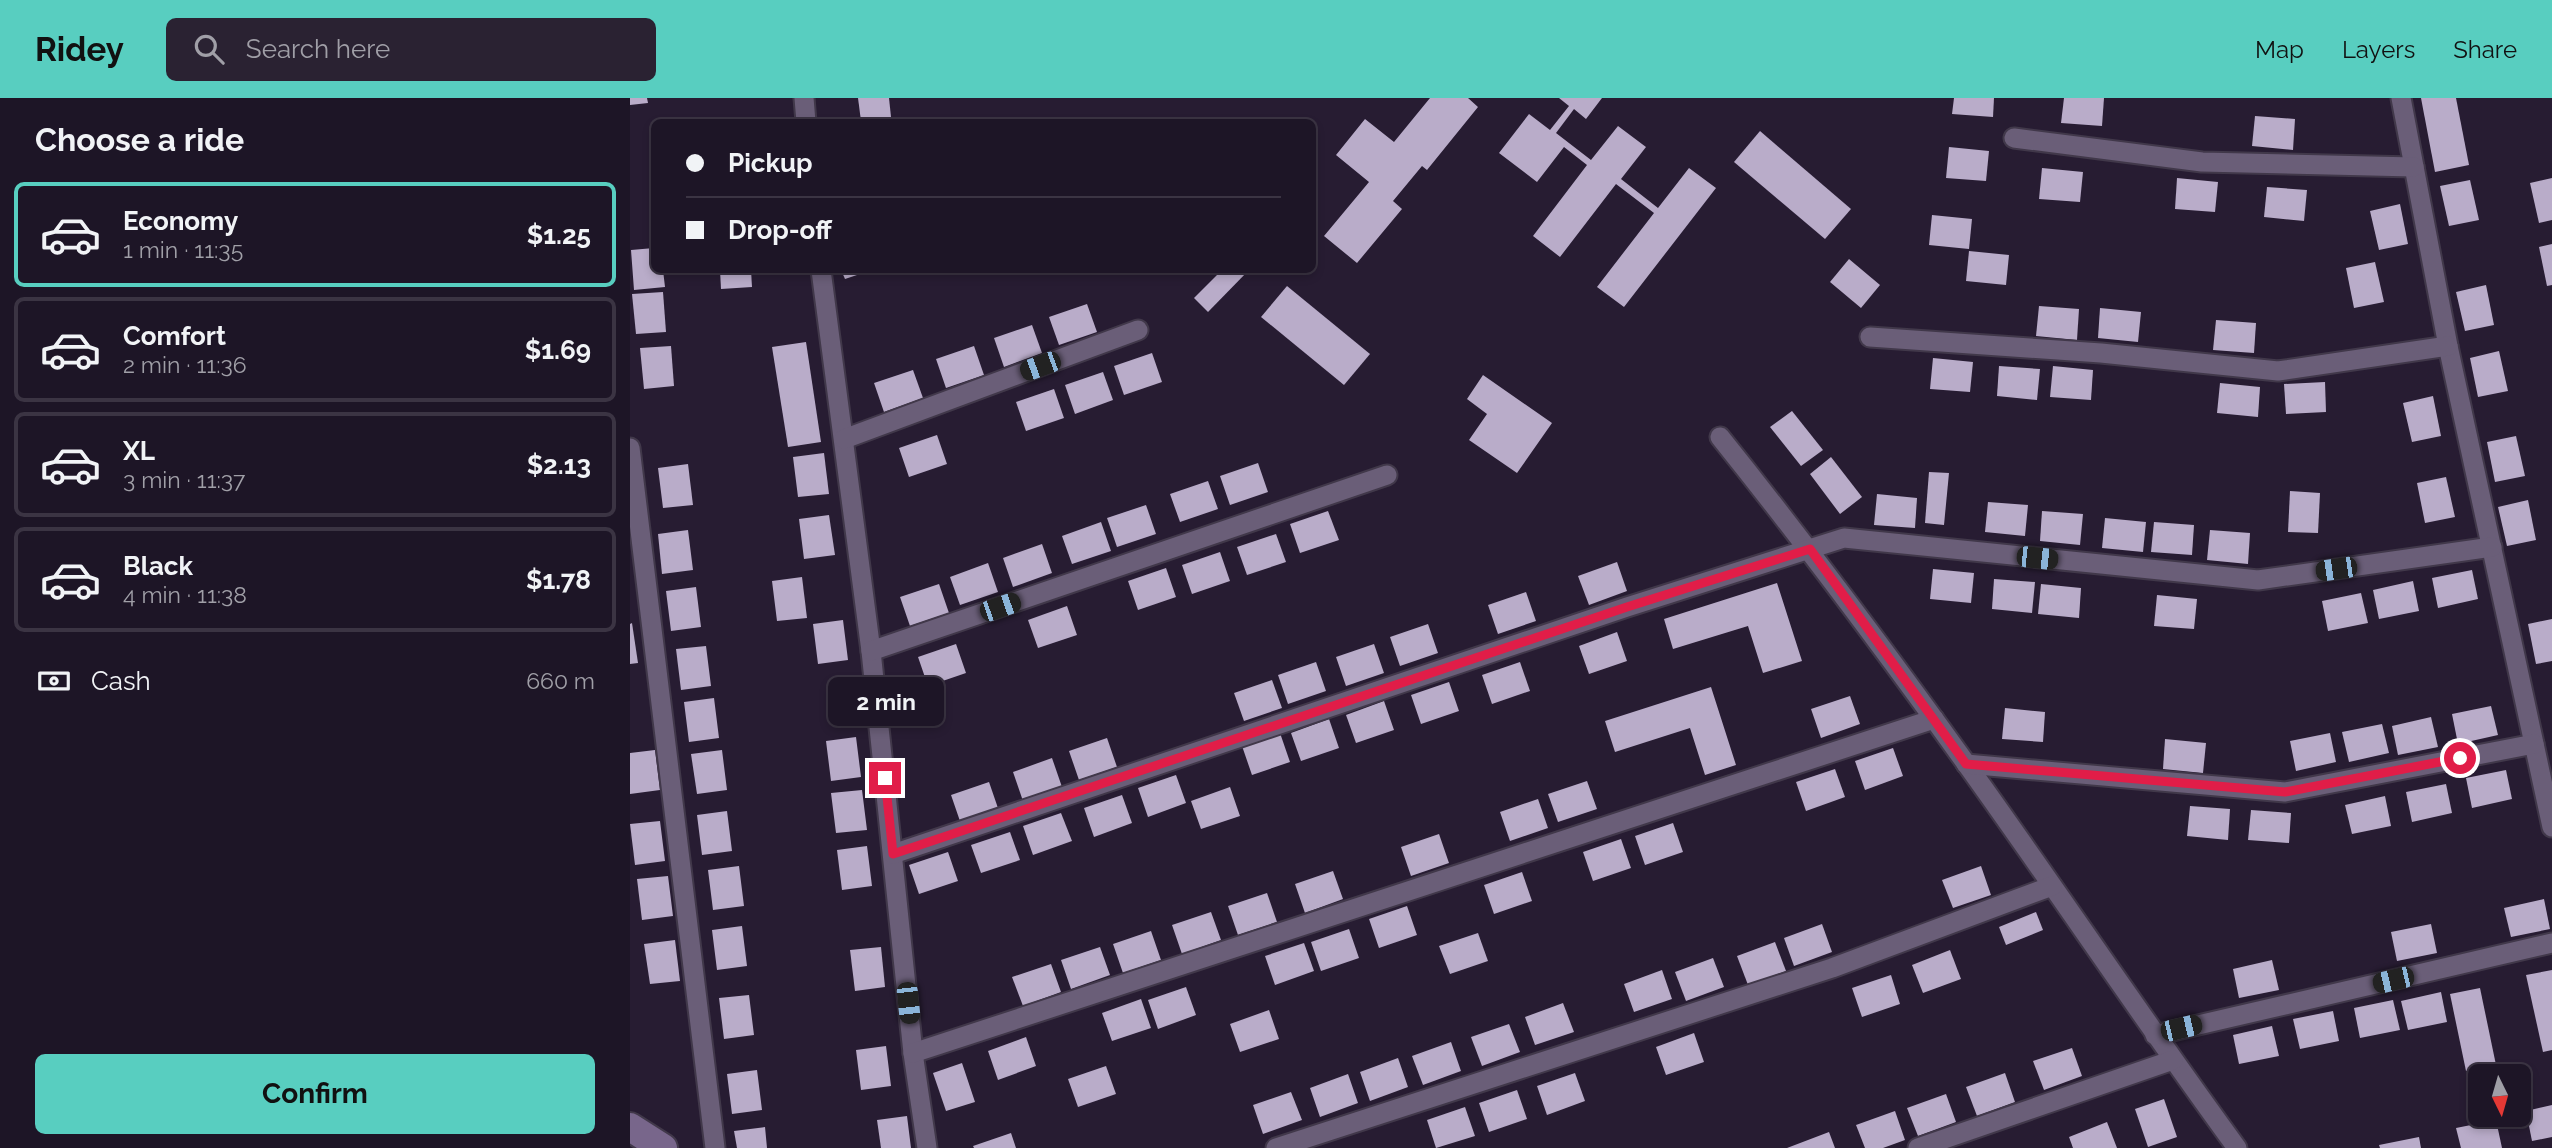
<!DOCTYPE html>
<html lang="en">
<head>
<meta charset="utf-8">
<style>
	body { margin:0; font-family:Raleway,sans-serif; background:#2a2232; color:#f1f3f6; height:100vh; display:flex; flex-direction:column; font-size:26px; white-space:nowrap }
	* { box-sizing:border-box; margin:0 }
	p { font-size:23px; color:#a09fa7 }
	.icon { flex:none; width:38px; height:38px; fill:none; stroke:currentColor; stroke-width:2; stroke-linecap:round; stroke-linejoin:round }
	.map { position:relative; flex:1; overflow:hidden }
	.sheet { display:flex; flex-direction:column; background:#1d1526; width:630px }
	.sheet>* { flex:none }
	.top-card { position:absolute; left:21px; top:21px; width:665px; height:154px; border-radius:10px; box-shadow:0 4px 10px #0003,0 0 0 2px #3b3443; display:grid; align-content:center; height:154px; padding:0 35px; background:#1d1526 }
	.needle { width:46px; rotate:175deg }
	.controls { position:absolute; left:1838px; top:966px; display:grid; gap:14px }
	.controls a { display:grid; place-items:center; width:63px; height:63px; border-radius:10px; background:#1d1526; box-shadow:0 4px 10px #0003,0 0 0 2px #3b3443; font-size:35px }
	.end { position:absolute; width:32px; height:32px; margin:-16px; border:9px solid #e11d48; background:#fff; box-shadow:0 0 0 4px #fff }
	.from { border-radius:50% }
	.bubble { position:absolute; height:49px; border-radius:10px; background:#1d1526; box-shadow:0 4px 10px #0003,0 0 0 2px #3b3443; font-size:23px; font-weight:700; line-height:49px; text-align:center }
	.car { position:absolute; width:21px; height:42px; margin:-21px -10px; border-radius:9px; box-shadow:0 0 5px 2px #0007; background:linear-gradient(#222 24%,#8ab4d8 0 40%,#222 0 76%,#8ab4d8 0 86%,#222 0) }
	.top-card b { display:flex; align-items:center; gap:24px; height:66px; font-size:26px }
	.top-card b+b { border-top:2px solid #3b3443 }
	.top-card i { width:18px; height:18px; background:#f1f3f6 }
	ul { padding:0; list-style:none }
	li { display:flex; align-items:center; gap:21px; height:105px; margin:0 14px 10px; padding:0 21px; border:4px solid #3b3443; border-radius:10px }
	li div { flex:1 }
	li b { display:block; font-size:26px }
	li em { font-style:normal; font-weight:700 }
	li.selected { border-color:#58cec0 }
	li>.icon { width:63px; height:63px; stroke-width:1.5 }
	h2 { padding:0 35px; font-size:32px; line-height:84px }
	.pay { display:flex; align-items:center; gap:18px; height:77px; padding:0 35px; font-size:26px }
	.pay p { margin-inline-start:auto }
	.primary-button { display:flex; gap:14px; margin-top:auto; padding:14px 35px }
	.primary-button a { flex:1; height:80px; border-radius:10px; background:#58cec0; color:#111; font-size:28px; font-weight:700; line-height:80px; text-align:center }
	header { display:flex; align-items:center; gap:42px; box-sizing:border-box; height:98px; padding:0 35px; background:#58cec0; color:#111 }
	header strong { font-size:33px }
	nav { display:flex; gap:38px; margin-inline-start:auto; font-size:24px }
	.search { width:490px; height:63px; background:#2a2232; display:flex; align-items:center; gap:18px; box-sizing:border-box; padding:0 24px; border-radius:10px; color:#a09fa7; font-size:26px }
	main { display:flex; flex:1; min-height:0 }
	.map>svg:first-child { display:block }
	.building { fill:#b9acc9 }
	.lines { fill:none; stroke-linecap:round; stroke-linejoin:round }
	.street-casing { stroke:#41384a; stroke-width:23 }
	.secondary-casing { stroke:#41384a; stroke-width:32 }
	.street { stroke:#6a5e78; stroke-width:19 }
	.secondary { stroke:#78668b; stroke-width:28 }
	.route { stroke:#e11d48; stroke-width:9 }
</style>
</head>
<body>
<header>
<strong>Ridey</strong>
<div class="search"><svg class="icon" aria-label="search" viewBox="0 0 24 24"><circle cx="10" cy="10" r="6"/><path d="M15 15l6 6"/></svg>Search here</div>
<nav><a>Map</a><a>Layers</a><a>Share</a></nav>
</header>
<main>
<section class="sheet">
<h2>Choose a ride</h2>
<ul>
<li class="selected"><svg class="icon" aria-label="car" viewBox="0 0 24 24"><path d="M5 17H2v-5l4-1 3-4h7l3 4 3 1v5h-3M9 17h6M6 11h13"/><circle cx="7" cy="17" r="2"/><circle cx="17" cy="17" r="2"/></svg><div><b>Economy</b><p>1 min · 11:35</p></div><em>$1.25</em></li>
<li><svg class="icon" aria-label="car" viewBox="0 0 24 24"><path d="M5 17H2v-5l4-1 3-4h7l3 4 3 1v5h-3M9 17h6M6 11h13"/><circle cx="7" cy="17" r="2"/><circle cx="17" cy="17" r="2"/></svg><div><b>Comfort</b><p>2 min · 11:36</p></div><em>$1.69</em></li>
<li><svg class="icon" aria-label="car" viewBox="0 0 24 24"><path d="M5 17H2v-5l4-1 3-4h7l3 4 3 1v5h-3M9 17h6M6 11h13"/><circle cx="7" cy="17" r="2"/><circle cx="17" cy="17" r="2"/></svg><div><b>XL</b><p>3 min · 11:37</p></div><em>$2.13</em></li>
<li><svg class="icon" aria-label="car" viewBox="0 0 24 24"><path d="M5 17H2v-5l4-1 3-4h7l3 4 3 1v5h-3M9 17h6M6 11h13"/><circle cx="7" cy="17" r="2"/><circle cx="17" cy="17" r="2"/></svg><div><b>Black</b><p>4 min · 11:38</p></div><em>$1.78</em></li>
</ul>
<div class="pay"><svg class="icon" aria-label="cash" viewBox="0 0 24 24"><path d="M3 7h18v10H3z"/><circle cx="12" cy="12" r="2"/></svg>Cash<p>660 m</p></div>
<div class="primary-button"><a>Confirm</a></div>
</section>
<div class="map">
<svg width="1922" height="1050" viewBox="0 0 1922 1050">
	<rect width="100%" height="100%" fill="#271c32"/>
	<g class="building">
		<polygon points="0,0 17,0 18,5 0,7"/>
		<polygon points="228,0 259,0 261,19 231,23"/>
		<polygon points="800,0 838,0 848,9 797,72 792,68 763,103 772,111 727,165 694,138 739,84 706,57 735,21 764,44"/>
		<polygon points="929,0 972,0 956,21 944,11 926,35 961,62 988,28 1016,49 991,81 1028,110 1059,70 1086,90 994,209 967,189 1024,115 986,86 930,159 903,138 957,67 934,49 907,84 869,55 899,16 920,32 939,8"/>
		<polygon points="1324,0 1364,0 1363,19 1322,16"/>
		<polygon points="1434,0 1474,0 1472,28 1431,25"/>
		<polygon points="1791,0 1826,0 1839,67 1805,74"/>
		<polygon points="1625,18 1665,21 1663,52 1622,48"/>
		<polygon points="1130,33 1221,111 1195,141 1104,64"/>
		<polygon points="1319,49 1359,53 1356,83 1316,80"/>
		<polygon points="1412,70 1453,74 1450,104 1409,101"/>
		<polygon points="1547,80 1588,84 1585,114 1545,111"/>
		<polygon points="1922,80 1922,122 1909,125 1900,85"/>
		<polygon points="1840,82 1849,122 1819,128 1810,88"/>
		<polygon points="1637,89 1677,92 1674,123 1634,119"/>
		<polygon points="1770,106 1778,146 1749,152 1740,113"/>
		<polygon points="1302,117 1342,121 1339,151 1299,147"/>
		<polygon points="1922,146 1922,187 1917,188 1909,149"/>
		<polygon points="24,150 24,172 33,172 35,189 4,192 1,152"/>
		<polygon points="1339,153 1379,157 1376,187 1336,183"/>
		<polygon points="1219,161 1250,187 1231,210 1200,184"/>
		<polygon points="1745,164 1754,204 1724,210 1716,170"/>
		<polygon points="90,172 121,172 122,189 91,191"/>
		<polygon points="211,172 242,172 215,181"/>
		<polygon points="592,172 619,172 578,214 564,200"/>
		<polygon points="1856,187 1864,227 1835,233 1826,194"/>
		<polygon points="657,188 740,256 714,287 631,219"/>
		<polygon points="33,194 36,234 6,236 2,196"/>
		<polygon points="457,206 467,234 429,247 419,219"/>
		<polygon points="1409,208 1449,211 1447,242 1406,238"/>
		<polygon points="1470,210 1511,214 1508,244 1468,240"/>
		<polygon points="1586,222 1626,225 1624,255 1583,252"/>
		<polygon points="402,227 412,255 374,269 364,240"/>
		<polygon points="176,244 191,344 158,349 142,249"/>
		<polygon points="41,248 44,288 14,291 10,250"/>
		<polygon points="344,248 354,277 316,290 306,261"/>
		<polygon points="1869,253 1878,293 1848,299 1840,260"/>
		<polygon points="522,255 532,284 494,297 484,268"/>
		<polygon points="1303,260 1343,264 1340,294 1300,291"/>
		<polygon points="1369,268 1410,271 1407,302 1367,298"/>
		<polygon points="1423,268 1463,272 1461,302 1420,299"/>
		<polygon points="283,272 293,300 254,314 244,285"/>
		<polygon points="473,274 483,302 445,316 435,287"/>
		<polygon points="853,277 922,325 887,375 839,342 857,316 837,301"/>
		<polygon points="1695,284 1696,314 1656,316 1654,286"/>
		<polygon points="1590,285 1630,289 1628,319 1587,315"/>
		<polygon points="424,291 434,320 396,333 386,304"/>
		<polygon points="1803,298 1811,338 1782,344 1773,305"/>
		<polygon points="1162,313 1193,352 1171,368 1140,329"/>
		<polygon points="307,337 317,366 279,379 269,350"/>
		<polygon points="1886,338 1895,378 1865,384 1857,344"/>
		<polygon points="194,355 199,396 168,399 163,359"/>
		<polygon points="1201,359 1232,399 1210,416 1180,376"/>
		<polygon points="628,365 638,394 600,407 590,378"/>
		<polygon points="58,366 63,407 33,410 28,370"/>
		<polygon points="1299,374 1319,375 1314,427 1295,425"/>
		<polygon points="1816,379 1825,419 1795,425 1787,385"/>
		<polygon points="578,383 588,411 550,424 540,396"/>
		<polygon points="1660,393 1690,395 1688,435 1658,434"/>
		<polygon points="1247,396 1287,400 1285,430 1244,427"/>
		<polygon points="1898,402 1906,442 1877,448 1868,409"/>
		<polygon points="1358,404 1398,407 1395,438 1355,434"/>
		<polygon points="516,407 526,436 487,449 477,420"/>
		<polygon points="698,413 709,442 670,455 660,426"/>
		<polygon points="1412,413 1453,416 1450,447 1410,443"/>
		<polygon points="199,417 205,457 174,461 169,421"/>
		<polygon points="1475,420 1516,424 1513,454 1472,450"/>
		<polygon points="471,424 481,453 442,466 432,438"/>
		<polygon points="1524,424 1564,427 1562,457 1521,454"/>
		<polygon points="58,432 63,472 32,476 28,436"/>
		<polygon points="1580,432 1620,435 1618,466 1577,462"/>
		<polygon points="646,436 656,464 617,477 607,449"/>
		<polygon points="412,446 422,475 383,489 373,460"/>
		<polygon points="590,454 600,483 562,496 552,467"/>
		<polygon points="987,464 997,493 959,507 948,478"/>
		<polygon points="358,465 368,494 330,507 320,479"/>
		<polygon points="536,470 546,499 508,512 498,483"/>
		<polygon points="1303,471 1344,475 1341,505 1300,501"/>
		<polygon points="1842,472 1848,501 1808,510 1802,480"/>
		<polygon points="172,479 177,520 147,523 142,483"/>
		<polygon points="1364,481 1405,484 1402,515 1362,511"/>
		<polygon points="1783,483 1789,513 1749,521 1743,492"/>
		<polygon points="1147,485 1172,563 1133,575 1118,528 1043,551 1034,521"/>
		<polygon points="309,486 319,515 280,528 270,499"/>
		<polygon points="1411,486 1451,490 1449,520 1408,516"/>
		<polygon points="66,489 71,529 41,533 36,493"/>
		<polygon points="896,494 906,523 868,536 858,507"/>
		<polygon points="1731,495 1738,525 1698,533 1692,503"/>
		<polygon points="1527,497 1567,501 1564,531 1524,528"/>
		<polygon points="437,508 447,537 408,550 398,522"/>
		<polygon points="1922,521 1922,563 1906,566 1898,526"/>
		<polygon points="213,522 218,562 188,566 183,526"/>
		<polygon points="2,525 8,565 0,566 0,526"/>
		<polygon points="798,526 808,555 770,568 760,539"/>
		<polygon points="987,534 997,563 959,576 949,548"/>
		<polygon points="326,546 336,575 298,588 288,559"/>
		<polygon points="744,546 754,575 716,588 706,559"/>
		<polygon points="76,548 81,588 51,592 46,551"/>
		<polygon points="686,564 696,593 658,606 648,577"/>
		<polygon points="890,564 900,593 862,606 852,577"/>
		<polygon points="642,582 652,610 614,623 604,595"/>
		<polygon points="819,584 829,613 791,626 781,597"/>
		<polygon points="1081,589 1106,667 1075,677 1060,630 985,654 975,623"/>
		<polygon points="1220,598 1230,626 1191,640 1181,611"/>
		<polygon points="84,600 89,640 59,644 54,604"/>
		<polygon points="754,603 764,632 726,645 716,617"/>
		<polygon points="1861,608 1868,637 1828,646 1822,616"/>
		<polygon points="1375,610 1415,614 1413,644 1372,641"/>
		<polygon points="1801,619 1808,649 1768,657 1762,628"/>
		<polygon points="699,621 709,650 671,663 661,635"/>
		<polygon points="1752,626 1759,655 1719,664 1712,634"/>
		<polygon points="650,635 660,664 622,677 612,648"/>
		<polygon points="1700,635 1706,664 1666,673 1660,643"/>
		<polygon points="226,639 231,679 201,683 196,643"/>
		<polygon points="477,640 487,669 449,682 439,653"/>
		<polygon points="1535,641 1576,645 1573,675 1533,671"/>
		<polygon points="1263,650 1273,678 1235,692 1225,663"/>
		<polygon points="25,652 30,692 0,696 0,655"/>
		<polygon points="92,652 97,692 67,696 61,656"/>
		<polygon points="422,660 432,689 393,703 383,674"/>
		<polygon points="1205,671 1215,699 1176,713 1166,684"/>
		<polygon points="1876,672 1882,701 1842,710 1836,680"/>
		<polygon points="546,677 556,705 518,719 508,690"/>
		<polygon points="957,683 967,711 928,724 918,696"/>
		<polygon points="359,684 369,713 331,726 321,697"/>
		<polygon points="1816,686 1822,715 1782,724 1776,694"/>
		<polygon points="600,689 610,718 571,731 561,703"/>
		<polygon points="232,692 237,732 206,735 201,695"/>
		<polygon points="492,697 502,725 464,739 454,710"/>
		<polygon points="1755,698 1761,728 1722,736 1715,707"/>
		<polygon points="908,701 918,730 880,743 870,714"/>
		<polygon points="1560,708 1600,711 1598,742 1557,738"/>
		<polygon points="1621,712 1661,715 1659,745 1618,742"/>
		<polygon points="97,713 102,753 72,757 67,717"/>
		<polygon points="431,715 442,743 403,757 393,728"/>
		<polygon points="30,723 35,763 5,767 0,726"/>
		<polygon points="1043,725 1053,754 1015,767 1005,738"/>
		<polygon points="380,734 390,762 351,775 341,747"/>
		<polygon points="809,736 819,765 781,778 771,749"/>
		<polygon points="991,741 1001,770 963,783 953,754"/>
		<polygon points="237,748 242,788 212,792 207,752"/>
		<polygon points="318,754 328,783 289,796 279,767"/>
		<polygon points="109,768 114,808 83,812 78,772"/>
		<polygon points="1351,768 1361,797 1323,810 1312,782"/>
		<polygon points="703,773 713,801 675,815 665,786"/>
		<polygon points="892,774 902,803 864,816 854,787"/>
		<polygon points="38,778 43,818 12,822 7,781"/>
		<polygon points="637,795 647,824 608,837 598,808"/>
		<polygon points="1914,801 1920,831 1881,839 1874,810"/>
		<polygon points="777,808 787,837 749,850 739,821"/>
		<polygon points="581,814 591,842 552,856 542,827"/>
		<polygon points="1406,814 1413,832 1376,847 1369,829"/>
		<polygon points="1192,826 1202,854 1164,868 1154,840"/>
		<polygon points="1801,826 1807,855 1767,863 1761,834"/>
		<polygon points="112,828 117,868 87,872 82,832"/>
		<polygon points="719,831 729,860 691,873 681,844"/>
		<polygon points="521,833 531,862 493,875 483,846"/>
		<polygon points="848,835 858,863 820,876 809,848"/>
		<polygon points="45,842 50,883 20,886 14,846"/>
		<polygon points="1145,844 1156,873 1118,887 1107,858"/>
		<polygon points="674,845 684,873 645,887 635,858"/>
		<polygon points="251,849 255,889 225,893 220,852"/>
		<polygon points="470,849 480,877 441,891 431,862"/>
		<polygon points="1320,852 1331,881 1293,895 1282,867"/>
		<polygon points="1083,860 1094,889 1056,903 1045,874"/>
		<polygon points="1642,862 1649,892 1609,900 1603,871"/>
		<polygon points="421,866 431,894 393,908 382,879"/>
		<polygon points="1032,872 1042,901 1004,914 994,886"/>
		<polygon points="1922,872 1922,952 1913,954 1896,877"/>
		<polygon points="1261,877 1270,906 1232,919 1222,890"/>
		<polygon points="556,889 566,917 528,931 518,902"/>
		<polygon points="1850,890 1866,967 1836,973 1820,896"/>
		<polygon points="1811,894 1817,924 1778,932 1771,903"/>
		<polygon points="119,897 124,937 94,941 89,900"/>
		<polygon points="511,901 521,930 482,943 472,915"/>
		<polygon points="1763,902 1770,932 1730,940 1724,910"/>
		<polygon points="933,905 944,934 905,947 895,919"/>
		<polygon points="639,912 649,941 610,954 600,926"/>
		<polygon points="1703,913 1709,943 1670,951 1663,921"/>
		<polygon points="879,926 890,954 852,968 841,939"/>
		<polygon points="1642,928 1649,958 1609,966 1603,937"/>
		<polygon points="1064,935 1074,964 1036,977 1026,949"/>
		<polygon points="396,939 406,968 368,982 358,953"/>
		<polygon points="821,944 831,973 793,987 782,958"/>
		<polygon points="256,948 261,988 231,992 226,952"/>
		<polygon points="1442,950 1452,978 1414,992 1403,963"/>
		<polygon points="768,960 778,989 740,1003 730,974"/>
		<polygon points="332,965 345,1004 316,1013 303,975"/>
		<polygon points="476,968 486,996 448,1009 438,981"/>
		<polygon points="127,972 132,1012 102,1016 97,976"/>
		<polygon points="945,975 955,1003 917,1017 907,988"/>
		<polygon points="1375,975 1385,1004 1347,1018 1336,989"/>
		<polygon points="718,976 728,1005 690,1019 680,990"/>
		<polygon points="887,992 897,1021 859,1034 849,1005"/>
		<polygon points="661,994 672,1022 633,1036 623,1007"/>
		<polygon points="1316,996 1326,1024 1288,1038 1277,1010"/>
		<polygon points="1534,1001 1547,1039 1518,1049 1505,1011"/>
		<polygon points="1922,1007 1922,1039 1902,1043 1896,1013"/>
		<polygon points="835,1009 845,1038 806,1050 797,1022"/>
		<polygon points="1265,1013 1275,1042 1253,1050 1235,1050 1226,1027"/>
		<polygon points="277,1018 281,1050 251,1050 247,1022"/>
		<polygon points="1866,1022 1872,1050 1831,1050 1826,1030"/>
		<polygon points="1477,1024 1487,1050 1443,1050 1439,1039"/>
		<polygon points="135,1029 137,1050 107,1050 104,1033"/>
		<polygon points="1199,1034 1205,1050 1157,1050"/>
		<polygon points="381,1035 386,1050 344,1050 343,1048"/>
		<polygon points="1789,1039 1791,1050 1750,1050 1749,1047"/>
	</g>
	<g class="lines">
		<defs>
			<g id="street">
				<polyline points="174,0 176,24"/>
				<polyline points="1771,0 1818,248 1922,729"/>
				<polyline points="1384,40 1572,64 1784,69"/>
				<polyline points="191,172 241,553 283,955 297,1050"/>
				<polyline points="1240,239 1471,255 1648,273 1818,248"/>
				<path d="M1090,339C1175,445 1256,554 1335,664C1427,792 1514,923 1607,1050"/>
				<polyline points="214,341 508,232"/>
				<polyline points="0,350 85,1050"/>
				<polyline points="241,553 757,377"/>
				<polyline points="1336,666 1655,694 1904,646"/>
				<polyline points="263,756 997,509 1214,440 1628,482 1862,449"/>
				<polyline points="1525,937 1922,845"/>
				<polyline points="283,955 1304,621"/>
				<polyline points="646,1050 1202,870 1422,788"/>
				<polyline points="1288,1050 1543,962"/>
			</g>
			<polyline id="secondary" points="0,1029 33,1050"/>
		</defs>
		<use href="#street" class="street-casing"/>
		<use href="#secondary" class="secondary-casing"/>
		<use href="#street" class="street"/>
		<use href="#secondary" class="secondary"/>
	</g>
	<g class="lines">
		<polyline class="route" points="255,680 263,756 997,509 1180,451 1336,666 1655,694 1830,660"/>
	</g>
</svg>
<div class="controls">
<a><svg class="needle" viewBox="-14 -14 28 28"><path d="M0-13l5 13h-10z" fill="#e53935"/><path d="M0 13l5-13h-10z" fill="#a09fa7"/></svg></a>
</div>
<i class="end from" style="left:1830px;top:660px"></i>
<i class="end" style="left:255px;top:680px"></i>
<div class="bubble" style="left:198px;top:579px;width:116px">2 min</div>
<i class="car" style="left:410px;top:268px;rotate:250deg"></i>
<i class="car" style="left:1407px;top:460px;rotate:96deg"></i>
<i class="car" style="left:1706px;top:471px;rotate:262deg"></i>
<i class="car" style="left:370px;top:509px;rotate:71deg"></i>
<i class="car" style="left:1763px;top:882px;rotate:257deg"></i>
<i class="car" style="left:278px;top:905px;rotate:174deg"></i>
<i class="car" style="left:1551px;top:930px;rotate:77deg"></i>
<div class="top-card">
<b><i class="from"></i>Pickup</b>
<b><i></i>Drop-off</b>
</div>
</div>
</main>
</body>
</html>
